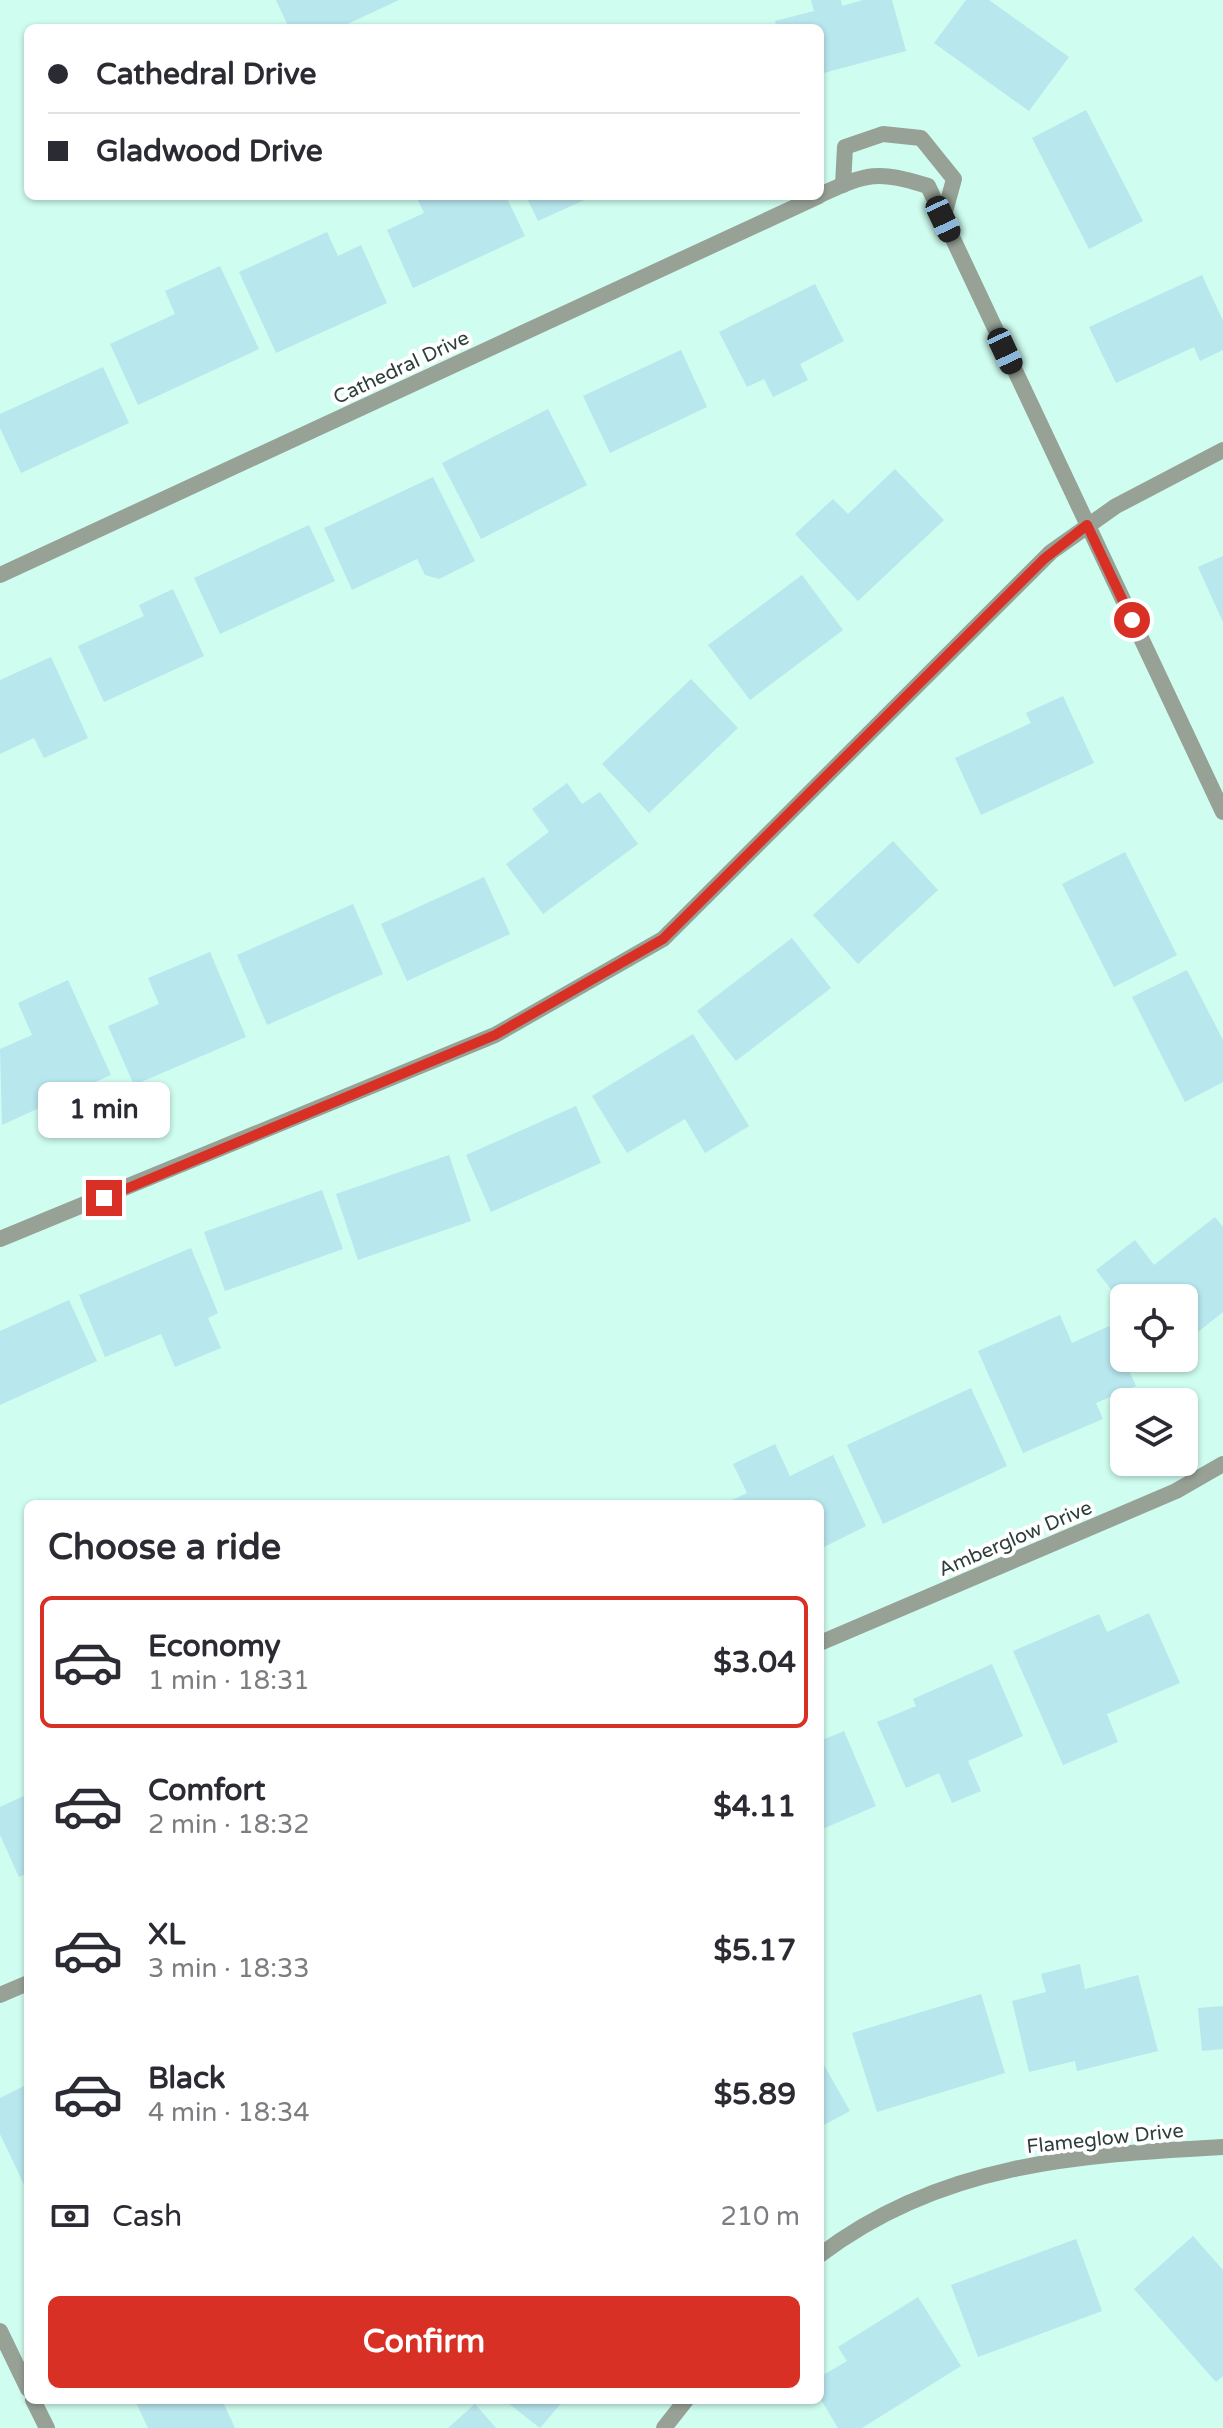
<!DOCTYPE html>
<html lang="en">
<head>
<meta charset="utf-8">
<style>
	body { margin:0; font-family:"Varela Round",sans-serif; background:#f7f7f7; color:#2b2b33; height:100vh; display:flex; flex-direction:column; font-size:30px; white-space:nowrap }
	* { box-sizing:border-box; margin:0 }
	p { font-size:26px; color:#7c7c81 }
	.icon { flex:none; width:44px; height:44px; fill:none; stroke:currentColor; stroke-width:2; stroke-linecap:round; stroke-linejoin:round }
	.map { position:relative; flex:1; overflow:hidden }
	.details { position:absolute; left:24px; top:1500px; width:800px; height:904px; display:flex; flex-direction:column; background:#fff; border-radius:12px; box-shadow:0 2px 6px #0004 }
	.details>* { flex:none }
	.banner { position:absolute; left:24px; top:24px; width:800px; height:176px; border-radius:12px; box-shadow:0 2px 6px #0004; display:grid; align-content:center; height:176px; padding:0 24px; background:#fff }
	.buttons { position:absolute; left:1110px; top:1284px; display:grid; gap:16px }
	.buttons a { display:grid; place-items:center; width:88px; height:88px; border-radius:12px; background:#fff; box-shadow:0 2px 6px #0004; font-size:40px }
	.end { position:absolute; width:36px; height:36px; margin:-18px; border:10px solid #d93025; background:#fff; box-shadow:0 0 0 4px #fff }
	.from { border-radius:50% }
	.bubble { position:absolute; height:56px; border-radius:12px; background:#fff; box-shadow:0 2px 6px #0004; font-size:26px; font-weight:700; line-height:56px; text-align:center }
	.car { position:absolute; width:24px; height:48px; margin:-24px -12px; border-radius:10px; box-shadow:0 0 6px 2px #0007; background:linear-gradient(#222 24%,#8ab4d8 0 40%,#222 0 76%,#8ab4d8 0 86%,#222 0) }
	.banner b { display:flex; align-items:center; gap:28px; height:76px; font-size:30px }
	.banner b+b { border-top:2px solid #e1e1e2 }
	.banner i { width:20px; height:20px; background:#2b2b33 }
	ul { padding:0; list-style:none }
	li { display:flex; align-items:center; gap:24px; height:132px; margin:0 16px 12px; padding:0 8px; border:4px solid transparent; border-radius:12px }
	li div { flex:1 }
	li b { display:block; font-size:30px }
	li em { font-style:normal; font-weight:700 }
	li.current { border-color:#d93025 }
	li>.icon { width:72px; height:72px; stroke-width:1.5 }
	h2 { padding:0 24px; font-size:36px; line-height:96px }
	.pay { display:flex; align-items:center; gap:20px; height:88px; padding:0 24px; font-size:30px }
	.pay p { margin-inline-start:auto }
	.primary-button { display:flex; gap:16px; margin-top:auto; padding:16px 24px }
	.primary-button a { flex:1; height:92px; border-radius:12px; background:#d93025; color:#fff; font-size:32px; font-weight:700; line-height:92px; text-align:center }
	.map>svg:first-child { display:block }
	.building { fill:#b8e7ee }
	.lines { fill:none; stroke-linecap:round; stroke-linejoin:round }
	.street { stroke:#97a196; stroke-width:16 }
	.route { stroke:#d93025; stroke-width:10 }
	.labels { text-anchor:middle; stroke-width:8; stroke-linejoin:round; paint-order:stroke }
	.street-label { font-size:20px; fill:#2d3f3a; stroke:#fff }
</style>
</head>
<body>
<div class="map">
<svg width="1223" height="2428" viewBox="0 0 1223 2428">
	<rect width="100%" height="100%" fill="#cffdf0"/>
	<g class="building">
		<polygon points="276,0 399,0 339,28 289,28"/>
		<polygon points="811,0 841,0 842,6 863,0 892,0 906,51 820,74 820,28 777,28 775,21 814,11"/>
		<polygon points="966,0 989,0 1069,57 1029,111 934,43"/>
		<polygon points="1086,110 1143,221 1089,249 1032,138"/>
		<polygon points="416,196 506,196 525,236 413,288 387,230 424,213"/>
		<polygon points="526,196 593,196 538,221"/>
		<polygon points="327,232 338,256 361,245 387,303 276,353 239,272"/>
		<polygon points="220,266 259,349 138,405 110,344 175,314 165,291"/>
		<polygon points="1202,275 1223,321 1223,350 1200,361 1194,347 1116,383 1089,327"/>
		<polygon points="815,284 844,341 800,364 808,380 773,397 764,379 747,387 719,332"/>
		<polygon points="681,350 707,407 610,453 583,396"/>
		<polygon points="103,367 129,423 21,473 0,428 0,414"/>
		<polygon points="548,409 587,485 481,539 442,463"/>
		<polygon points="895,469 944,520 858,601 795,534 833,499 848,514"/>
		<polygon points="433,477 475,561 439,579 425,575 417,559 352,590 324,528"/>
		<polygon points="309,525 335,581 220,634 194,578"/>
		<polygon points="1223,556 1223,622 1198,567"/>
		<polygon points="802,575 843,630 750,700 708,645"/>
		<polygon points="173,589 204,656 104,702 78,646 144,616 139,605"/>
		<polygon points="51,657 88,738 44,758 34,738 0,754 0,680"/>
		<polygon points="691,679 738,728 649,813 602,764"/>
		<polygon points="1063,696 1094,763 981,815 955,758 1031,723 1026,713"/>
		<polygon points="567,783 582,804 600,792 638,844 543,914 506,864 549,832 532,809"/>
		<polygon points="893,841 938,890 858,964 813,915"/>
		<polygon points="1125,852 1177,955 1114,987 1062,884"/>
		<polygon points="484,877 510,934 407,981 381,924"/>
		<polygon points="353,904 383,974 267,1025 237,955"/>
		<polygon points="792,938 831,988 736,1061 697,1011"/>
		<polygon points="210,952 246,1037 134,1085 108,1026 159,1004 148,978"/>
		<polygon points="1187,970 1223,1040 1223,1082 1185,1102 1132,997"/>
		<polygon points="68,980 111,1075 2,1125 0,1049 32,1035 18,1003"/>
		<polygon points="693,1034 749,1126 705,1153 685,1119 627,1153 592,1096"/>
		<polygon points="576,1106 601,1163 491,1212 466,1155"/>
		<polygon points="449,1155 471,1221 358,1260 336,1194"/>
		<polygon points="322,1190 343,1249 225,1291 204,1232"/>
		<polygon points="1215,1217 1223,1227 1223,1312 1184,1343 1184,1298 1124,1298 1124,1306 1096,1270 1135,1240 1154,1265"/>
		<polygon points="191,1248 218,1313 208,1318 221,1348 175,1367 161,1334 105,1357 79,1295"/>
		<polygon points="69,1300 97,1361 0,1405 0,1331"/>
		<polygon points="1060,1315 1072,1343 1109,1326 1136,1386 1096,1403 1103,1419 1023,1453 978,1351"/>
		<polygon points="971,1388 1007,1466 883,1524 847,1445"/>
		<polygon points="775,1444 790,1476 833,1455 866,1526 820,1549 820,1504 724,1504 747,1493 733,1464"/>
		<polygon points="1149,1613 1180,1683 1107,1714 1118,1742 1063,1765 1013,1651 1099,1614 1107,1632"/>
		<polygon points="992,1664 1023,1736 968,1761 981,1791 952,1803 939,1773 906,1788 877,1722 916,1706 913,1699"/>
		<polygon points="844,1731 876,1806 820,1830 820,1741"/>
		<polygon points="28,1794 28,1873 19,1877 0,1835 0,1807"/>
		<polygon points="1080,1964 1085,1989 1138,1975 1158,2051 1077,2071 1075,2061 1029,2072 1012,2001 1046,1992 1041,1974"/>
		<polygon points="981,1994 1005,2073 877,2112 852,2033"/>
		<polygon points="1223,2006 1223,2049 1202,2051 1198,2008"/>
		<polygon points="820,2058 850,2111 820,2127"/>
		<polygon points="28,2084 28,2193 0,2134 0,2098"/>
		<polygon points="1193,2236 1223,2270 1223,2376 1216,2382 1134,2289"/>
		<polygon points="1076,2239 1102,2311 978,2357 951,2285"/>
		<polygon points="918,2297 961,2366 862,2428 838,2428 820,2398 820,2377 847,2361 838,2347"/>
		<polygon points="135,2400 222,2400 235,2428 148,2428"/>
		<polygon points="504,2400 564,2400 540,2428"/>
		<polygon points="475,2404 496,2428 448,2428"/>
	</g>
	<g class="lines">
		<g class="street">
			<polyline points="843,185 845,147 883,134 921,138 954,179 943,219"/>
			<path d="M820,195C868,173 877,170 928,186L1223,812"/>
			<polyline points="0,575 819,196"/>
			<polyline points="0,1239 495,1035 663,939 1051,552 1116,506 1223,450"/>
			<polyline points="820,1643 1176,1491 1223,1464"/>
			<polyline points="0,1995 28,1983"/>
			<path d="M820,2255C941,2163 1077,2155 1223,2147"/>
			<polyline points="0,2331 28,2389"/>
			<polyline points="33,2400 47,2428"/>
			<polyline points="664,2428 686,2400"/>
		</g>
	</g>
	<g class="lines">
		<polyline class="route" points="104,1198 495,1035 663,939 1044,559 1087,525 1132,620"/>
	</g>
	<g class="labels">
		<g class="street-label">
			<text transform="translate(401 367) rotate(-25)" y="7">Cathedral Drive</text>
			<text transform="translate(1015 1538) rotate(-23)" y="7">Amberglow Drive</text>
			<text transform="translate(1105 2138) rotate(-6)" y="7">Flameglow Drive</text>
		</g>
	</g>
</svg>
<div class="buttons">
<a><svg class="icon" aria-label="locate" viewBox="0 0 24 24"><circle cx="12" cy="12" r="6"/><path d="M12 2v4M12 18v4M2 12h4M18 12h4"/></svg></a>
<a><svg class="icon" aria-label="layers" viewBox="0 0 24 24"><path d="M12 4l9 5-9 5-9-5zM3 14l9 5 9-5"/></svg></a>
</div>
<i class="end from" style="left:1132px;top:620px"></i>
<i class="end" style="left:104px;top:1198px"></i>
<div class="bubble" style="left:38px;top:1082px;width:132px">1 min</div>
<i class="car" style="left:943px;top:219px;rotate:155deg"></i>
<i class="car" style="left:1005px;top:351px;rotate:155deg"></i>
<div class="banner">
<b><i class="from"></i>Cathedral Drive</b>
<b><i></i>Gladwood Drive</b>
</div>
<section class="details">
<h2>Choose a ride</h2>
<ul>
<li class="current"><svg class="icon" aria-label="car" viewBox="0 0 24 24"><path d="M5 17H2v-5l4-1 3-4h7l3 4 3 1v5h-3M9 17h6M6 11h13"/><circle cx="7" cy="17" r="2"/><circle cx="17" cy="17" r="2"/></svg><div><b>Economy</b><p>1 min · 18:31</p></div><em>$3.04</em></li>
<li><svg class="icon" aria-label="car" viewBox="0 0 24 24"><path d="M5 17H2v-5l4-1 3-4h7l3 4 3 1v5h-3M9 17h6M6 11h13"/><circle cx="7" cy="17" r="2"/><circle cx="17" cy="17" r="2"/></svg><div><b>Comfort</b><p>2 min · 18:32</p></div><em>$4.11</em></li>
<li><svg class="icon" aria-label="car" viewBox="0 0 24 24"><path d="M5 17H2v-5l4-1 3-4h7l3 4 3 1v5h-3M9 17h6M6 11h13"/><circle cx="7" cy="17" r="2"/><circle cx="17" cy="17" r="2"/></svg><div><b>XL</b><p>3 min · 18:33</p></div><em>$5.17</em></li>
<li><svg class="icon" aria-label="car" viewBox="0 0 24 24"><path d="M5 17H2v-5l4-1 3-4h7l3 4 3 1v5h-3M9 17h6M6 11h13"/><circle cx="7" cy="17" r="2"/><circle cx="17" cy="17" r="2"/></svg><div><b>Black</b><p>4 min · 18:34</p></div><em>$5.89</em></li>
</ul>
<div class="pay"><svg class="icon" aria-label="cash" viewBox="0 0 24 24"><path d="M3 7h18v10H3z"/><circle cx="12" cy="12" r="2"/></svg>Cash<p>210 m</p></div>
<div class="primary-button"><a>Confirm</a></div>
</section>
</div>
</body>
</html>
